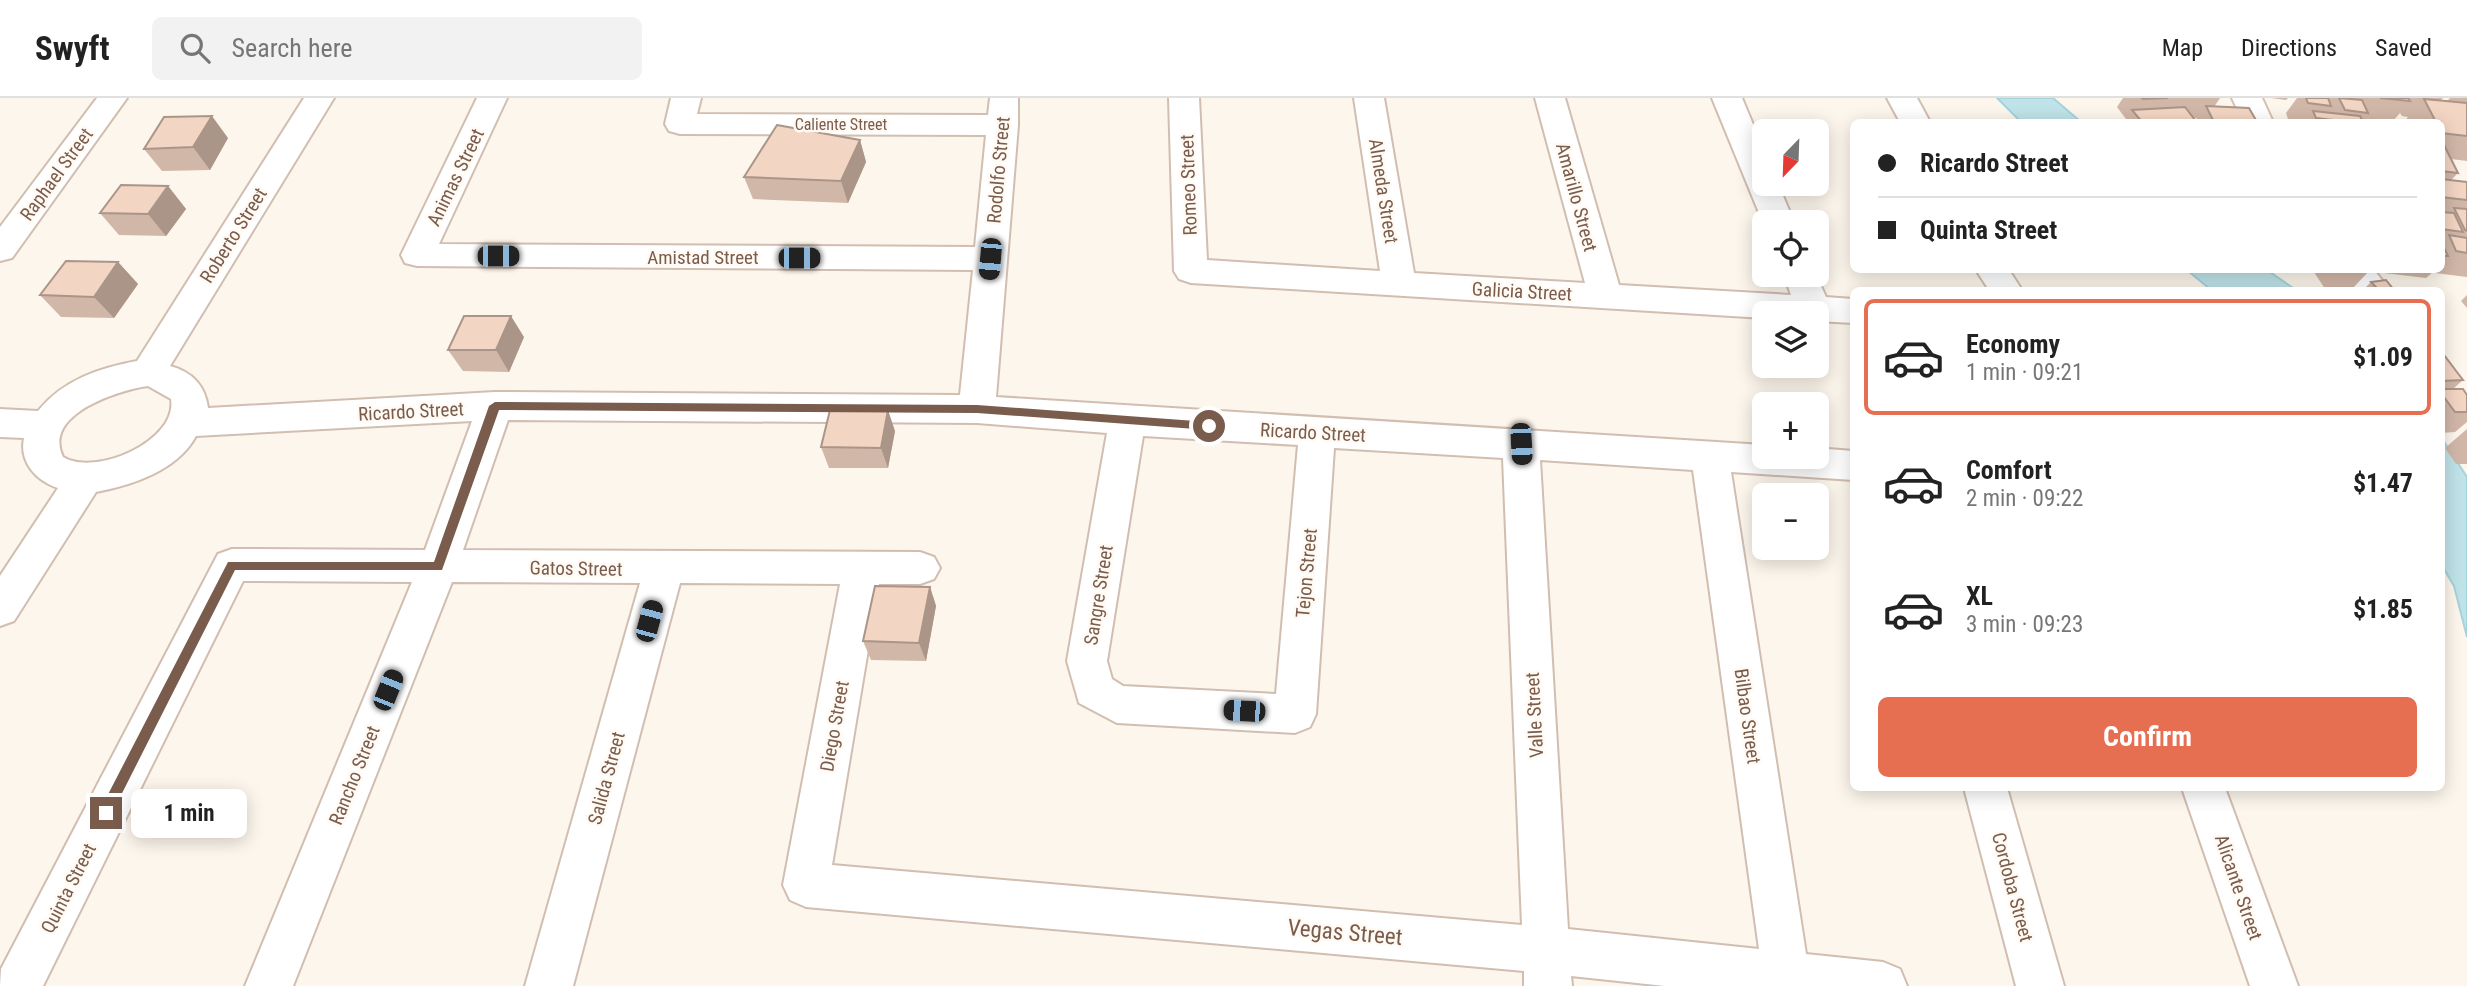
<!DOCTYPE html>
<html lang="en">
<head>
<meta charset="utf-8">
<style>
	body { margin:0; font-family:"Roboto Condensed",sans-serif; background:#f2f2f2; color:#222; height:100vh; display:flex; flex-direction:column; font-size:26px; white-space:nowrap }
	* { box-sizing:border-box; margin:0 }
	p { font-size:23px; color:#767676 }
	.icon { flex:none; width:38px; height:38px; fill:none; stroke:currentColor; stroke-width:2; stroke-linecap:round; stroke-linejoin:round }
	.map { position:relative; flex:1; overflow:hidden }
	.panel { position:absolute; left:1850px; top:189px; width:595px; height:504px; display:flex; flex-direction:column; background:#fff; border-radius:10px; box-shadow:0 4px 18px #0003 }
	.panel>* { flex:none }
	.banner { position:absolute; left:1850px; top:21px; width:595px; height:154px; border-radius:10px; box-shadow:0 4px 18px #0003; display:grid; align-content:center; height:154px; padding:0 28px; background:#fff }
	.needle { width:46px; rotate:203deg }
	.fabs { position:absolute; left:1752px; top:21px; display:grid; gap:14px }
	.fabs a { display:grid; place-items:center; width:77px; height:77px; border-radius:10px; background:#fff; box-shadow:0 4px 18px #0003; font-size:35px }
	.end { position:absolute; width:32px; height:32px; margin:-16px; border:9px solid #7a5c4d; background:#fff; box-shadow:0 0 0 4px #fff }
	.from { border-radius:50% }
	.bubble { position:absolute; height:49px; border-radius:10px; background:#fff; box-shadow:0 4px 18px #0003; font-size:23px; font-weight:700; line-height:49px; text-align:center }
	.car { position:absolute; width:21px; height:42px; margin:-21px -10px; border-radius:9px; box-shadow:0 0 5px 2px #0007; background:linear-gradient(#222 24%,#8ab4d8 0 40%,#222 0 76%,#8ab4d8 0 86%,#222 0) }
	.banner b { display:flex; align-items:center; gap:24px; height:66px; font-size:26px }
	.banner b+b { border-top:2px solid #e0e0e0 }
	.banner i { width:18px; height:18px; background:#222 }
	ul { padding:12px 0 0; list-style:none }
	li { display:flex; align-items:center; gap:21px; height:116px; margin:0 14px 10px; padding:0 14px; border:4px solid transparent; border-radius:10px }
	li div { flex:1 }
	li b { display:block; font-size:26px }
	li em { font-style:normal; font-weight:700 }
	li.current { border-color:#e76f51 }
	li>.icon { width:63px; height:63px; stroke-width:1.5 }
	.action { display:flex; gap:14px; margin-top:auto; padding:14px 28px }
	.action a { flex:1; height:80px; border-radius:10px; background:#e76f51; color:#fff; font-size:28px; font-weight:700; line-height:80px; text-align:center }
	header { display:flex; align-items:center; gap:42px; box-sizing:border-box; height:98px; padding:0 35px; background:#fff; border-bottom:2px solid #e0e0e0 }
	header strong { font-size:33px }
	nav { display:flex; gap:38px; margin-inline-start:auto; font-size:24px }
	.search { width:490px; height:63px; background:#f2f2f2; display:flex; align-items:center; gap:18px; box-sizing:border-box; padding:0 24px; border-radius:10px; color:#767676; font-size:26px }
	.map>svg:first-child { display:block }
	.water { fill:#bfe3e8; stroke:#a5d3da; stroke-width:2 }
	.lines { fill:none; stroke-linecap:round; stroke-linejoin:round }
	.street-casing { stroke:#d1beb0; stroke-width:4 }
	.secondary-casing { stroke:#d6c0b0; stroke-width:4 }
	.street { fill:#fff; fill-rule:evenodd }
	.secondary { fill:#fff; fill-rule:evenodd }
	.wall { fill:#d1b7a8 }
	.shaded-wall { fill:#aa9588 }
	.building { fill:#f3d5c3; stroke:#aa9588; stroke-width:2 }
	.route { fill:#7a5c4d }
	.labels { text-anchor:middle; stroke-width:5; stroke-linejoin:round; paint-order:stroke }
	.far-street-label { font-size:16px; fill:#7a5c4d; stroke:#fffaf3 }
	.street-label { font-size:19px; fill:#7a5c4d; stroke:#fffaf3 }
	.near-street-label { font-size:23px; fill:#7a5c4d; stroke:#fffaf3 }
</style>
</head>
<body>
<header>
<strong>Swyft</strong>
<div class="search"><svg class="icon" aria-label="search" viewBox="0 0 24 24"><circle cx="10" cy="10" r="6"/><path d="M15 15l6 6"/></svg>Search here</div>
<nav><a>Map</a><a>Directions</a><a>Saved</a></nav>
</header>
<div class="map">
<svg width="2467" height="888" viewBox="0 0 2467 888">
	<rect width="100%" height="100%" fill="#fdf6ec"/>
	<g class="water">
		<polygon points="1997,0 2053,0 2081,24 2021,24"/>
		<polygon points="2187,172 2267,172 2296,192 2211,192"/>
		<polygon points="2441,339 2467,379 2467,539 2454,488 2441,466"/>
	</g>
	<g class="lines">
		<defs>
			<g id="street">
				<polygon points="97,0 127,0 12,160 0,163 0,129"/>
				<path d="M304,0H334L170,268C192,274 205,287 208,310L495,294L960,297L973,172L417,168L405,165L401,157L477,0H507L439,146L975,149L986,37L680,36L669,33L665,26L671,0H701L697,16L988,17L990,0H1018V27L996,299L1764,347V359H1816V350L1853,353V382L1731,374L1806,856L1883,864L1900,871L1907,888H1665L1571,878L1572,888H1524V873L806,809L790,802L783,787L840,486L680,485L573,888H525L640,485L452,484L293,888H245L412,484L243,483L43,888H0L1,871L218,456L232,451L425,452L472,323L196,338C177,373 132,387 96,394L14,523L0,528V478L58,390C36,383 19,364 24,340L0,339V311L38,313C63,282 99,270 137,263ZM148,288L171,301C178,343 95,379 63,359C42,316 119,292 148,288ZM508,322L977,325L1107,335L1067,563L1079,605L1117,625L1295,635L1310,629L1316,616L1334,350L1503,360L1522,827L832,767L879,486H920L934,481L940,470L934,459L920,454L463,452ZM1143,338L1298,347L1276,596L1123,588L1112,581L1107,563ZM1540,362L1693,372L1759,851L1568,831Z"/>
				<polygon points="1169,0 1199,0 1207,162 1380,173 1354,0 1384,0 1414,175 1585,185 1535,0 1565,0 1619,187 1791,197 1784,177 1816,177 1826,199 1853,201 1853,225 1816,223 1816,215 1764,215 1764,220 1191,185 1179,181 1174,173"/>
				<polygon points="1712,0 1742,0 1764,53 1764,86 1778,86 1794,124 1764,124 1764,127"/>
				<polygon points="1887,0 1917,0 1930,24 1900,24"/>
				<polygon points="1976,172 2009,172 2022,192 1989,192"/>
				<polygon points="1964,690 2007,690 2064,888 2016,888"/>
				<polygon points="2182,690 2225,690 2298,888 2250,888"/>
			</g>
			<g id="secondary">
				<polygon points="2232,0 2262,0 2273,24 2243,24"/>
				<polygon points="2339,172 2374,172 2390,192 2355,192"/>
			</g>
		</defs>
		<use href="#street" class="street-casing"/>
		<use href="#secondary" class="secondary-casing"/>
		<use href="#street" class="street"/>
		<use href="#secondary" class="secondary"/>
	</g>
	<g class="wall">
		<polygon points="2123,0 2220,0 2214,9 2257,24 2194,24 2197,20 2194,20 2195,22 2194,24 2124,24 2126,21 2117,9"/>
		<polygon points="2271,0 2288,0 2286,2"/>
		<polygon points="2297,0 2443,0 2441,2 2447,3 2450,0 2467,0 2467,63 2451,61 2458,75 2451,82 2467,84 2467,179 2435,175 2434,173 2426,180 2384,175 2383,172 2441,172 2441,24 2405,24 2405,23 2408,19 2402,18 2400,15 2392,24 2362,22 2363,24 2289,24 2286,15"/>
		<polygon points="228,40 210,72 162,73 144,51"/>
		<polygon points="860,42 866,64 848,105 753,101 744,79"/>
		<polygon points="168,88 186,111 166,138 119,137 100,115"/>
		<polygon points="118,164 138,186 114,220 61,219 40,197"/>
		<polygon points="2316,172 2370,172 2352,191 2325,191 2314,174"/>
		<polygon points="2371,184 2394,192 2363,192"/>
		<polygon points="2467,197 2467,210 2461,203"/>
		<polygon points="524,239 509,274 463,273 448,252"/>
		<polygon points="2441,257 2463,282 2453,291 2467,297 2467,324 2455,334 2441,335"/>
		<polygon points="2467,331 2467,366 2456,366 2445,350"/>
		<polygon points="895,333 888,370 829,370 821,349"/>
		<polygon points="930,489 936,508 926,563 871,562 863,543"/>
	</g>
	<g class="shaded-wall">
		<polygon points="212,18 228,40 210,72 193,49"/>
		<polygon points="860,42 866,64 848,105 841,83"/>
		<polygon points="168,88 186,111 166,138 148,116"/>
		<polygon points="118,164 138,186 114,220 94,199"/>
		<polygon points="511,218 524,239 509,274 496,252"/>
		<polygon points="888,312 895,333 888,370 881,350"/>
		<polygon points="930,489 936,508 926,563 919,545"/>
	</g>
	<g class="building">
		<polygon points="2142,0 2168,0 2143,1"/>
		<polygon points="2306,0 2328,0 2331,8 2308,5"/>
		<polygon points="2339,0 2362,2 2368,15 2345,12"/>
		<polygon points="2380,0 2408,0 2410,3"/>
		<polygon points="2424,1 2467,5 2467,38 2441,35 2441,24 2436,24"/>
		<polygon points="2206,8 2249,10 2257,24 2214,24"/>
		<polygon points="2185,9 2195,22 2164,24 2142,24 2132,12"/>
		<polygon points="2313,13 2360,18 2363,24 2350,24 2316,20"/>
		<polygon points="212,18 193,49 144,51 164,19"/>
		<polygon points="777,27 860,42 841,83 744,79"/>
		<polygon points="2441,41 2458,75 2441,73"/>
		<polygon points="2441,81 2467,84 2467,102 2441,99"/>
		<polygon points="121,87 168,88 148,116 100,115"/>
		<polygon points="2454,110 2467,111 2467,133 2465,132"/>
		<polygon points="2441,114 2454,115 2463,134 2441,131"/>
		<polygon points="2449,137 2467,140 2467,155 2456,153"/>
		<polygon points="2441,144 2448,158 2441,158"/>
		<polygon points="66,163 118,164 94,199 40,197"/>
		<polygon points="2386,182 2394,192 2379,192 2371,184"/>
		<polygon points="464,218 511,218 496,252 448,252"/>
		<polygon points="2441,257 2444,257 2463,282 2441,283"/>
		<polygon points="2441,291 2463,291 2467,297 2467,314 2455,314 2441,295"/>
		<polygon points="830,312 888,312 881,350 821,349"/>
		<polygon points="875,488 930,489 919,545 863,543"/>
	</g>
	<polygon class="route" points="495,304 977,307 1209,324 1214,328 1209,332 977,315 499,312 442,472 235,472 110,719 101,719 101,710 228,464 434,464 489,308"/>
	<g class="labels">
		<g class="far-street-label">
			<text x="841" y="32">Caliente Street</text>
		</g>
		<g class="street-label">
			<text transform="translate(998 72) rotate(-85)" y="7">Rodolfo Street</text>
			<text transform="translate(56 76) rotate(-54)" y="7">Raphael Street</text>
			<text transform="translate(455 79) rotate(-64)" y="7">Animas Street</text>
			<text transform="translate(1188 87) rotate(-92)" y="7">Romeo Street</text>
			<text transform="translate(1384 93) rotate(81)" y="7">Almeda Street</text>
			<text transform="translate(1577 99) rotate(75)" y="7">Amarillo Street</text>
			<text transform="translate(233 137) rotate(-58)" y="7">Roberto Street</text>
			<text x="703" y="166">Amistad Street</text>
			<text transform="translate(1522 193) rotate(3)" y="7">Galicia Street</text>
			<text transform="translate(411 313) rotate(-3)" y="7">Ricardo Street</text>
			<text transform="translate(1313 334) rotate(3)" y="7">Ricardo Street</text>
			<text transform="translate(576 470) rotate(1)" y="7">Gatos Street</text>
			<text transform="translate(1306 475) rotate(-85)" y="7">Tejon Street</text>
			<text transform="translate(1098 497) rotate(-81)" y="7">Sangre Street</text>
			<text transform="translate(1534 617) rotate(-93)" y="7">Valle Street</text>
			<text transform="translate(1748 618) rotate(82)" y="7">Bilbao Street</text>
			<text transform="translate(834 628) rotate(-80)" y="7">Diego Street</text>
			<text transform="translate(354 677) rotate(-68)" y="7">Rancho Street</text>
			<text transform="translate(606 680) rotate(-75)" y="7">Salida Street</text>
			<text transform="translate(2013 789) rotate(75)" y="7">Cordoba Street</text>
			<text transform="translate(2239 789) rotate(71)" y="7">Alicante Street</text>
			<text transform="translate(68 790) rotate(-63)" y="7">Quinta Street</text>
		</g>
		<g class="near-street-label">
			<text transform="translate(1345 834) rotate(5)" y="8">Vegas Street</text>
		</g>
	</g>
</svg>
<div class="fabs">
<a><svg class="needle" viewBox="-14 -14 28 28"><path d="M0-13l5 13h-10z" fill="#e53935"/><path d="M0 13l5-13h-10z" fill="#767676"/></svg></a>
<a><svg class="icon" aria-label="locate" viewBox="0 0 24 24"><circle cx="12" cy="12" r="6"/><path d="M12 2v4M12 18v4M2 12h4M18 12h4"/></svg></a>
<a><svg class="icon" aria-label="layers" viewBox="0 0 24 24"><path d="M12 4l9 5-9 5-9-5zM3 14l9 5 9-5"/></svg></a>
<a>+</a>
<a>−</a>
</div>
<i class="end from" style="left:1209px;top:328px"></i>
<i class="end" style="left:106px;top:715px"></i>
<div class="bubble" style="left:131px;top:691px;width:116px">1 min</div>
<i class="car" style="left:498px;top:158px;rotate:90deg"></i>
<i class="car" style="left:799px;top:160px;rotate:90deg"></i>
<i class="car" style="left:990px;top:161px;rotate:185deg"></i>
<i class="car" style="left:1521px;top:346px;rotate:177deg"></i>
<i class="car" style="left:649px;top:523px;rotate:15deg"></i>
<i class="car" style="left:388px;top:592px;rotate:22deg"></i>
<i class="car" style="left:1244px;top:613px;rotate:273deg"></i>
<div class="banner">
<b><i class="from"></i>Ricardo Street</b>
<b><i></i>Quinta Street</b>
</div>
<section class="panel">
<ul>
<li class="current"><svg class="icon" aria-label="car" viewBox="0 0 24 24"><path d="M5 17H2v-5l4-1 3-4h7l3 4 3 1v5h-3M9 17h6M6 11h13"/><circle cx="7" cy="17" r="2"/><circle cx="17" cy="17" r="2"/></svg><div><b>Economy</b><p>1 min · 09:21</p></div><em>$1.09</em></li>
<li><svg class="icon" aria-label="car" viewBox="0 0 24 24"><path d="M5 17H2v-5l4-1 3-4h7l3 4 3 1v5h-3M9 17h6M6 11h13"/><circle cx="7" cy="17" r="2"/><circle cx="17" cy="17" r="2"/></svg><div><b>Comfort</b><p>2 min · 09:22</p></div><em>$1.47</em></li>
<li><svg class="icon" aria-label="car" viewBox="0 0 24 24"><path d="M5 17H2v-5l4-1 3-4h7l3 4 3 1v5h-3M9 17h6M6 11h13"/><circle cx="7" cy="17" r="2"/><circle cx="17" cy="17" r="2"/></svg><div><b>XL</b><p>3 min · 09:23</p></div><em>$1.85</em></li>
</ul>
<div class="action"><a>Confirm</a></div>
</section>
</div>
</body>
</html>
